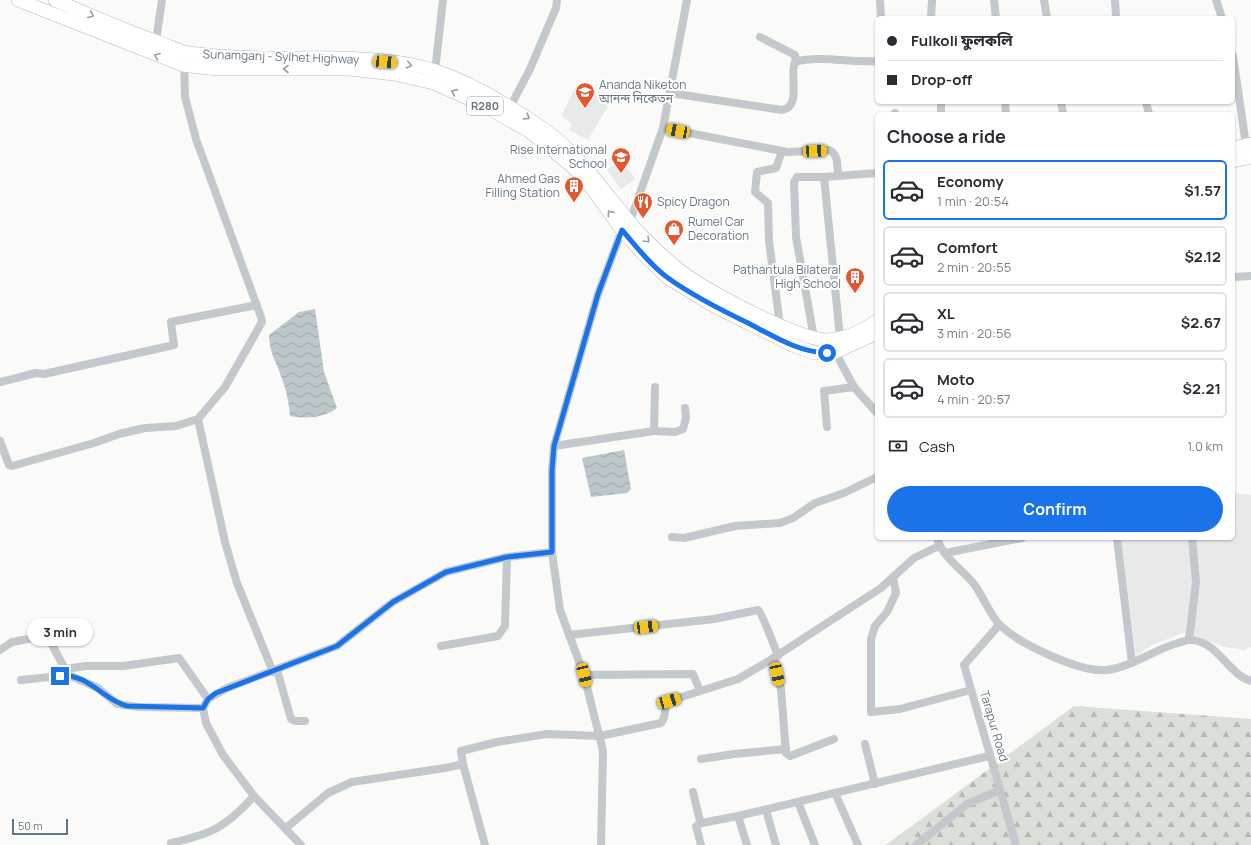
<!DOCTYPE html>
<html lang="en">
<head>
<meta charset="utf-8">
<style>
	body { margin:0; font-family:Manrope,"Noto Sans Bengali",sans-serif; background:#f2f2f3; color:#2b2b33; height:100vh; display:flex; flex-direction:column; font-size:15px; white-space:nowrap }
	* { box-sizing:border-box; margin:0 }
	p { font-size:13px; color:#7c7c81 }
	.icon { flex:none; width:22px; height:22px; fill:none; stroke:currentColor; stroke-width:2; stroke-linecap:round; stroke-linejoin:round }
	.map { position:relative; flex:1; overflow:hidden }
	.details { position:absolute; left:875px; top:112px; width:360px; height:428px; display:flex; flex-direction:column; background:#fff; border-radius:6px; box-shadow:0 1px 3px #0004 }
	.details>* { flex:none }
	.guide { position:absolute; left:875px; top:16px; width:360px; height:88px; border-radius:6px; box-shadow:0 1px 3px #0004; display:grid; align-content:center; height:88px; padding:0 12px; background:#fff }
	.scale { position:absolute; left:12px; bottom:10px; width:56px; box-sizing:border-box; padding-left:4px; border:2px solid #657683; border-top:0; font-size:11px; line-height:14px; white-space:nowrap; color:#657683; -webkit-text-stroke:3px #fff; paint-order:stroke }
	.end { position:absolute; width:18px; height:18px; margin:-9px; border:5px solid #1a73e8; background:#fff; box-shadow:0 0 0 2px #fff }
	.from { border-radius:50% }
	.bubble { position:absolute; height:28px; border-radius:14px; background:#fff; box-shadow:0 1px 3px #0004; font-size:13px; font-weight:700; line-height:28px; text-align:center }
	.car { position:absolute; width:12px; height:24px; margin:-12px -6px; border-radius:5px; box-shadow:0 0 3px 1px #0007; background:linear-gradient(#f5c518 24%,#345 0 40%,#f5c518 0 76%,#345 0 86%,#f5c518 0) }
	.guide b { display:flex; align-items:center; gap:14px; height:38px; font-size:15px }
	.guide b+b { border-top:1px solid #e1e1e2 }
	.guide i { width:10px; height:10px; background:#2b2b33 }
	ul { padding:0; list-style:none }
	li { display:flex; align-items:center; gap:12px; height:60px; margin:0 8px 6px; padding:0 4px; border:2px solid #e1e1e2; border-radius:6px }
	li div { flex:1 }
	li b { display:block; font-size:15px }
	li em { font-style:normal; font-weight:700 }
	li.selected { border-color:#1a73e8 }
	li>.icon { width:36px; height:36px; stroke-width:1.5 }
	h2 { padding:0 12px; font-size:18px; line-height:48px }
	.pay { display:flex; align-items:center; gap:10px; height:44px; padding:0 12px; font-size:15px }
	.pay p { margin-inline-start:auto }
	.action { display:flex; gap:8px; margin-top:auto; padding:8px 12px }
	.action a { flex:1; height:46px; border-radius:24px; background:#1a73e8; color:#fff; font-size:16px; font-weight:700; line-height:46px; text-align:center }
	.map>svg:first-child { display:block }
	.built { fill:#e8e9e9 }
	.forest { fill:url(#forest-firs) }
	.water { fill:url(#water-waves) }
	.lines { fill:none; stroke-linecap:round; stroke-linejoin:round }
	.primary-casing { stroke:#b5babe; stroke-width:14 }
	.minor { stroke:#c3c8cc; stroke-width:8 }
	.primary { stroke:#fff; stroke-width:13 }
	.oneway { stroke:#939fa8 }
	.route { stroke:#1a73e8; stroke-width:5 }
	.labels { text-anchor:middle; stroke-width:4; stroke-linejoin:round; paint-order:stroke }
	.shield { fill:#fff; stroke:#939fa8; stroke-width:1 }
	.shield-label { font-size:11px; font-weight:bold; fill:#657683 }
	.street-label { font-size:12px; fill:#657683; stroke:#fff }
	.poi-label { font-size:12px; fill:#657683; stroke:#fff; text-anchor:start }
</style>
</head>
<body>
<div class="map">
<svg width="1251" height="845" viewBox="0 0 1251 845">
	<defs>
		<pattern id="forest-firs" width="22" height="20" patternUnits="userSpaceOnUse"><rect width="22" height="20" fill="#dadfd7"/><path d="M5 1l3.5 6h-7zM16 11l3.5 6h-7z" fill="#b4b9b4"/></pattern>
		<pattern id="water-waves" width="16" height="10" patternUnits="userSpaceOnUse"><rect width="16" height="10" fill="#bbc7cb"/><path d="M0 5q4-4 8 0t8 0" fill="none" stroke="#9ca6aa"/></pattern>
	</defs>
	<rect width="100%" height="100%" fill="#fafaf8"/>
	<g class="built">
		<polygon points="576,86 610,103 588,140 569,130 572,123 561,116"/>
		<polygon points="621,158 635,179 621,189 607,170"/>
		<polygon points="1233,493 1251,495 1251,647 1244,650 1221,646 1201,637 1183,633 1152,645 1136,656 1121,538 1233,538"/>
	</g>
	<polygon class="forest" points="1074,706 1251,719 1251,845 886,845"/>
	<g class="water">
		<path d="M315,309L324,372L337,408C323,418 307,419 290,416C289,402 286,389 281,376C275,358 270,355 269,335L299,312Z"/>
		<polygon points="624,450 631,489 627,493 591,497 582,458"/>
	</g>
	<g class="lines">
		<defs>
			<g id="primary">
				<polyline points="18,0 183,65 217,69 350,69 394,74 434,83 483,105 529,131 574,168 591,187 622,230 644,255 668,278 714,306 792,345 815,353 835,352 877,333"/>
				<path d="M55,0C89,15 123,30 158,42C167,45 176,50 185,52C192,54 200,54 208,55C251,60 295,57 339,58C371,59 405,61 436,71C471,83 505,103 535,123C579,151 604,193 637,231C650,244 664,258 678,269C703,289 795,338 825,340C844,340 862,331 877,321"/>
				<polyline points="1233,148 1251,144"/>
				<polyline points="1233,161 1251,157"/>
			</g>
		</defs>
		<use href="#primary" class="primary-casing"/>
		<g class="minor">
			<polyline points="880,0 881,18"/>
			<polyline points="994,0 996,18"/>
			<polyline points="1044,0 1047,18"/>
			<polyline points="1115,0 1116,18"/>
			<polyline points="1216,0 1222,18"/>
			<polyline points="931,18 932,0"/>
			<polyline points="760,37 795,55 796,62"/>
			<polyline points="156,41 162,0"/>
			<polyline points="1233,56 1246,145"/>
			<polyline points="184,61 185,97 196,139 261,317 262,322 225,387 198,419 225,542 237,583 273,672"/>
			<polyline points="435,71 443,0"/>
			<path d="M670,93L782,110C802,106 789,76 795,62C820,55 851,63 877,61"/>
			<polyline points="941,102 941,114"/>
			<polyline points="1005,102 1006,114"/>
			<polyline points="1061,102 1063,114"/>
			<polyline points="1146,102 1149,114"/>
			<polyline points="508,111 530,69 556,8 557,0"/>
			<polyline points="895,113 895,114"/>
			<path d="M663,128L787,152L829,150C839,154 837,166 838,176L824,177L840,337"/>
			<polyline points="838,176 877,173"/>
			<polyline points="1233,277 1251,276"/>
			<polyline points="780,325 769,241 768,203 755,192 757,172 776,168 782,151"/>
			<polyline points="814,338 796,237 794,182 797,177 824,177"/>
			<polyline points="833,348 854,387 877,413"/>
			<polyline points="0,382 36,373 44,374 174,345 171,322 257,305"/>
			<polyline points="827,427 824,391 854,387"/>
			<polyline points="654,431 675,432 683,429 686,418 685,408"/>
			<polyline points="0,441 9,465 12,466 94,443 119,434 145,428 176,426 198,419"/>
			<polyline points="554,446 654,431 655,387"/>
			<polyline points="672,537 684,538 735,526 780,523 793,518 815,503 844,493 877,477"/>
			<path d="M937,538C943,558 962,569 974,584C983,596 991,617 1000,625C1019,644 1081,673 1107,670C1132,667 1153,650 1178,643C1181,642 1186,640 1189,640C1217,639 1227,674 1251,681"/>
			<polyline points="1117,538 1132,663"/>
			<polyline points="945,553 1022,538"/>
			<polyline points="893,577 896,593 887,612 875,626 871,639 871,712 900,709 971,690"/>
			<polyline points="999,625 964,665 1016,845"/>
			<path d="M569,635L714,619L758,610C762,613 775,648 778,656"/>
			<polyline points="1189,640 1196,582 1192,538"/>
			<polyline points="441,646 498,636 505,626 507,557"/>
			<polyline points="0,650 12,642 44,636 48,637 65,669 86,666 123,666 179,658 208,699"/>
			<polyline points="774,658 781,689 786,753 790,756 834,739"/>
			<polyline points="277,670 291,719 295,721 305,721"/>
			<polyline points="584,675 693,674 700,691"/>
			<polyline points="21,680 69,675 98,688 117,704 138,707 203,708"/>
			<polyline points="865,744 875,784"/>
			<polyline points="701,759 734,754 786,749"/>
			<polyline points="693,792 700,821 702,823 738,816 989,756"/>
			<polyline points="835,793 858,845"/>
			<polyline points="798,802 815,845"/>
			<polyline points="766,810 776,845"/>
			<polyline points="738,816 747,845"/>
			<polyline points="286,828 328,793 352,782 445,768 463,764"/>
			<path d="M171,843C212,834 226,827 254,796"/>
			<polyline points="301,845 254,796 223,755 206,723 203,708 208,699 227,688 337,646 393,602 446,572 507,557 552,552"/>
			<path d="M485,845L463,764L461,751L497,742L547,734L600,736L661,723C667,716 663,708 669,701L738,679L764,664L881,588L914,558L939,546"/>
			<polyline points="601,845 603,751 584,675 560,610 552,552 552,470 554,446 598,294 622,230 630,221 663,128 687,0"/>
			<polyline points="701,845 696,826 702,823"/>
			<polyline points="916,845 967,804 1000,790"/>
		</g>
		<use href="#primary" class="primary"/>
	</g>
	<defs><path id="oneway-chevron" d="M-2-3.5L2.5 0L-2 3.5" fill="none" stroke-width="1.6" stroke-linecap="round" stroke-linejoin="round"/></defs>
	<g class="oneway">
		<use href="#oneway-chevron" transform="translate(91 15) rotate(23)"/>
		<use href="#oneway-chevron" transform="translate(157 56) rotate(-159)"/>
		<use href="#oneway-chevron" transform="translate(409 65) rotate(13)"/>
		<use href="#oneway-chevron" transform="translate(286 69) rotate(180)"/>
		<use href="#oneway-chevron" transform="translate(454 92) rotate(-156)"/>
		<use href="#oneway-chevron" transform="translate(527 117) rotate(33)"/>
		<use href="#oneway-chevron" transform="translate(610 213) rotate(-126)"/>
		<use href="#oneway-chevron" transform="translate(647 240) rotate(45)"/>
	</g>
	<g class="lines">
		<path class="route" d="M60,676C88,673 103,700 127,706L203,708L208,699L216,693L337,646L393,602L446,572L507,557L552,552V470L554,446L598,294L622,230C636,246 650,265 668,278C693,296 721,310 748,323C773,336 798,352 827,353"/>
	</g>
	<defs>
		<symbol id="university-pin" viewBox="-11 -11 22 30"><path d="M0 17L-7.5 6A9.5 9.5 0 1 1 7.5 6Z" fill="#e4572e" stroke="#fff"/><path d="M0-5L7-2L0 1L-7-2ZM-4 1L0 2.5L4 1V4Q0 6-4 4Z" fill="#fff"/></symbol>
		<symbol id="school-pin" viewBox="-11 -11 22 30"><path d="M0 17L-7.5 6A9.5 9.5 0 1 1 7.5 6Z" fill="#e4572e" stroke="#fff"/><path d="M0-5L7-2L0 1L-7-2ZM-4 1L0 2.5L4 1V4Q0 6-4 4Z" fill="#fff"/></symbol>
		<symbol id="building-pin" viewBox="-11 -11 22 30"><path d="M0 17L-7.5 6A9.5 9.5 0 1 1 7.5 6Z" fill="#e4572e" stroke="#fff"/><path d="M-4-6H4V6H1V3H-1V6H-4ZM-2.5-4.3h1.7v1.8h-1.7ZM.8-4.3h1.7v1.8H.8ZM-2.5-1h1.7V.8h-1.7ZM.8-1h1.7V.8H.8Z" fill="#fff"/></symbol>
		<symbol id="restaurant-pin" viewBox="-11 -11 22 30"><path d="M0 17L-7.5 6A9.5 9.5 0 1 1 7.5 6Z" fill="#e4572e" stroke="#fff"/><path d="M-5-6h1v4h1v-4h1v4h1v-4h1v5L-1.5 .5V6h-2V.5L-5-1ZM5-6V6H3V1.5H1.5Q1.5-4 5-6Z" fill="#fff"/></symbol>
		<symbol id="shop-pin" viewBox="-11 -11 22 30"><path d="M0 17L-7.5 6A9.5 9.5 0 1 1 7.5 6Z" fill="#e4572e" stroke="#fff"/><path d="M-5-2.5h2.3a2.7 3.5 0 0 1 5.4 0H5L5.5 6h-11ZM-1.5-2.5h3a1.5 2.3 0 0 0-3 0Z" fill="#fff"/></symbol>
	</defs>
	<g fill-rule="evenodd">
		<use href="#university-pin" x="574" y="81" width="22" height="30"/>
		<use href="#school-pin" x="610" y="146" width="22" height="30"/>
		<use href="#building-pin" x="563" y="175" width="22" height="30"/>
		<use href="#restaurant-pin" x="632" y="191" width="22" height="30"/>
		<use href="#shop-pin" x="663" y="218" width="22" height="30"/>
		<use href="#building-pin" x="844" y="266" width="22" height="30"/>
	</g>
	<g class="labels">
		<rect class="shield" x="467" y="97" width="36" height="18" rx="3"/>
		<g class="shield-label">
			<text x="485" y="110">R280</text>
		</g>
		<g class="street-label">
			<text transform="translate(281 57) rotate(2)" y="4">Sunamganj - Sylhet Highway</text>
			<text transform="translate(994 726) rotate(74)" y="4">Tarapur Road</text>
		</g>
		<g class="poi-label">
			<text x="599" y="89">Ananda Niketon<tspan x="599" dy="14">আনন্দ নিকেতন</tspan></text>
			<text x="607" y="154" text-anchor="end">Rise International<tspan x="607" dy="14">School</tspan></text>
			<text x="560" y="183" text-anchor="end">Ahmed Gas<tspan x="560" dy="14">Filling Station</tspan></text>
			<text x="657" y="206">Spicy Dragon</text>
			<text x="688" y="226">Rumel Car<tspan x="688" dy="14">Decoration</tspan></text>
			<text x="841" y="274" text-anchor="end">Pathantula Bilateral<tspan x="841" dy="14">High School</tspan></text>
		</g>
	</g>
</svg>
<div class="scale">50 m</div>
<i class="end from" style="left:827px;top:353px"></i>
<i class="end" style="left:60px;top:676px"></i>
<div class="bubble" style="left:27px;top:618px;width:66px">3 min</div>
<i class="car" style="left:385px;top:62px;rotate:94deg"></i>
<i class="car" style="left:678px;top:131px;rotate:281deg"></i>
<i class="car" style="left:815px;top:151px;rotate:87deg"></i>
<i class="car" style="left:646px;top:627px;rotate:83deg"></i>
<i class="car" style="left:777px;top:674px;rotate:168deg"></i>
<i class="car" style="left:584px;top:675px;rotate:166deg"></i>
<i class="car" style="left:669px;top:701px;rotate:74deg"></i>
<div class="guide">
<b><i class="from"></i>Fulkoli ফুলকলি</b>
<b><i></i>Drop-off</b>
</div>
<section class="details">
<h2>Choose a ride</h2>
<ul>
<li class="selected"><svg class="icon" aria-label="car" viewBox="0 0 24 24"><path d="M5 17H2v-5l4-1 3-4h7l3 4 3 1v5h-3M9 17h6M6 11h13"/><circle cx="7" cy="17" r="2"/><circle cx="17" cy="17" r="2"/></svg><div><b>Economy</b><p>1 min · 20:54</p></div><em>$1.57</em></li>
<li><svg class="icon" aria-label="car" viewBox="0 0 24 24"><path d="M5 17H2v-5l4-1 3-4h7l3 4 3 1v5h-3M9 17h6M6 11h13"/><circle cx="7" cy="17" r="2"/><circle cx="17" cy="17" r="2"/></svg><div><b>Comfort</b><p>2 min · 20:55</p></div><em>$2.12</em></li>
<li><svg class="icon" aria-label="car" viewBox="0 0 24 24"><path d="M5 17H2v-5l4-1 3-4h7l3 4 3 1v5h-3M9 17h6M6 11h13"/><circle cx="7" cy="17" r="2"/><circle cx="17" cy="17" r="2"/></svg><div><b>XL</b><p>3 min · 20:56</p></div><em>$2.67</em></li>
<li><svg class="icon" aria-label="car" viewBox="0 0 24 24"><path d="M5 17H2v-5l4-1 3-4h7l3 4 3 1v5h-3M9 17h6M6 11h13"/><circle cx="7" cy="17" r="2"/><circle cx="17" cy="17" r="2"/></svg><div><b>Moto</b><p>4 min · 20:57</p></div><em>$2.21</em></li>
</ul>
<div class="pay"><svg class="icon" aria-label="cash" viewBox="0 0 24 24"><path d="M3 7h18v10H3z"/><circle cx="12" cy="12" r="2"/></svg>Cash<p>1.0 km</p></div>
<div class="action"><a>Confirm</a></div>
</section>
</div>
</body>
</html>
